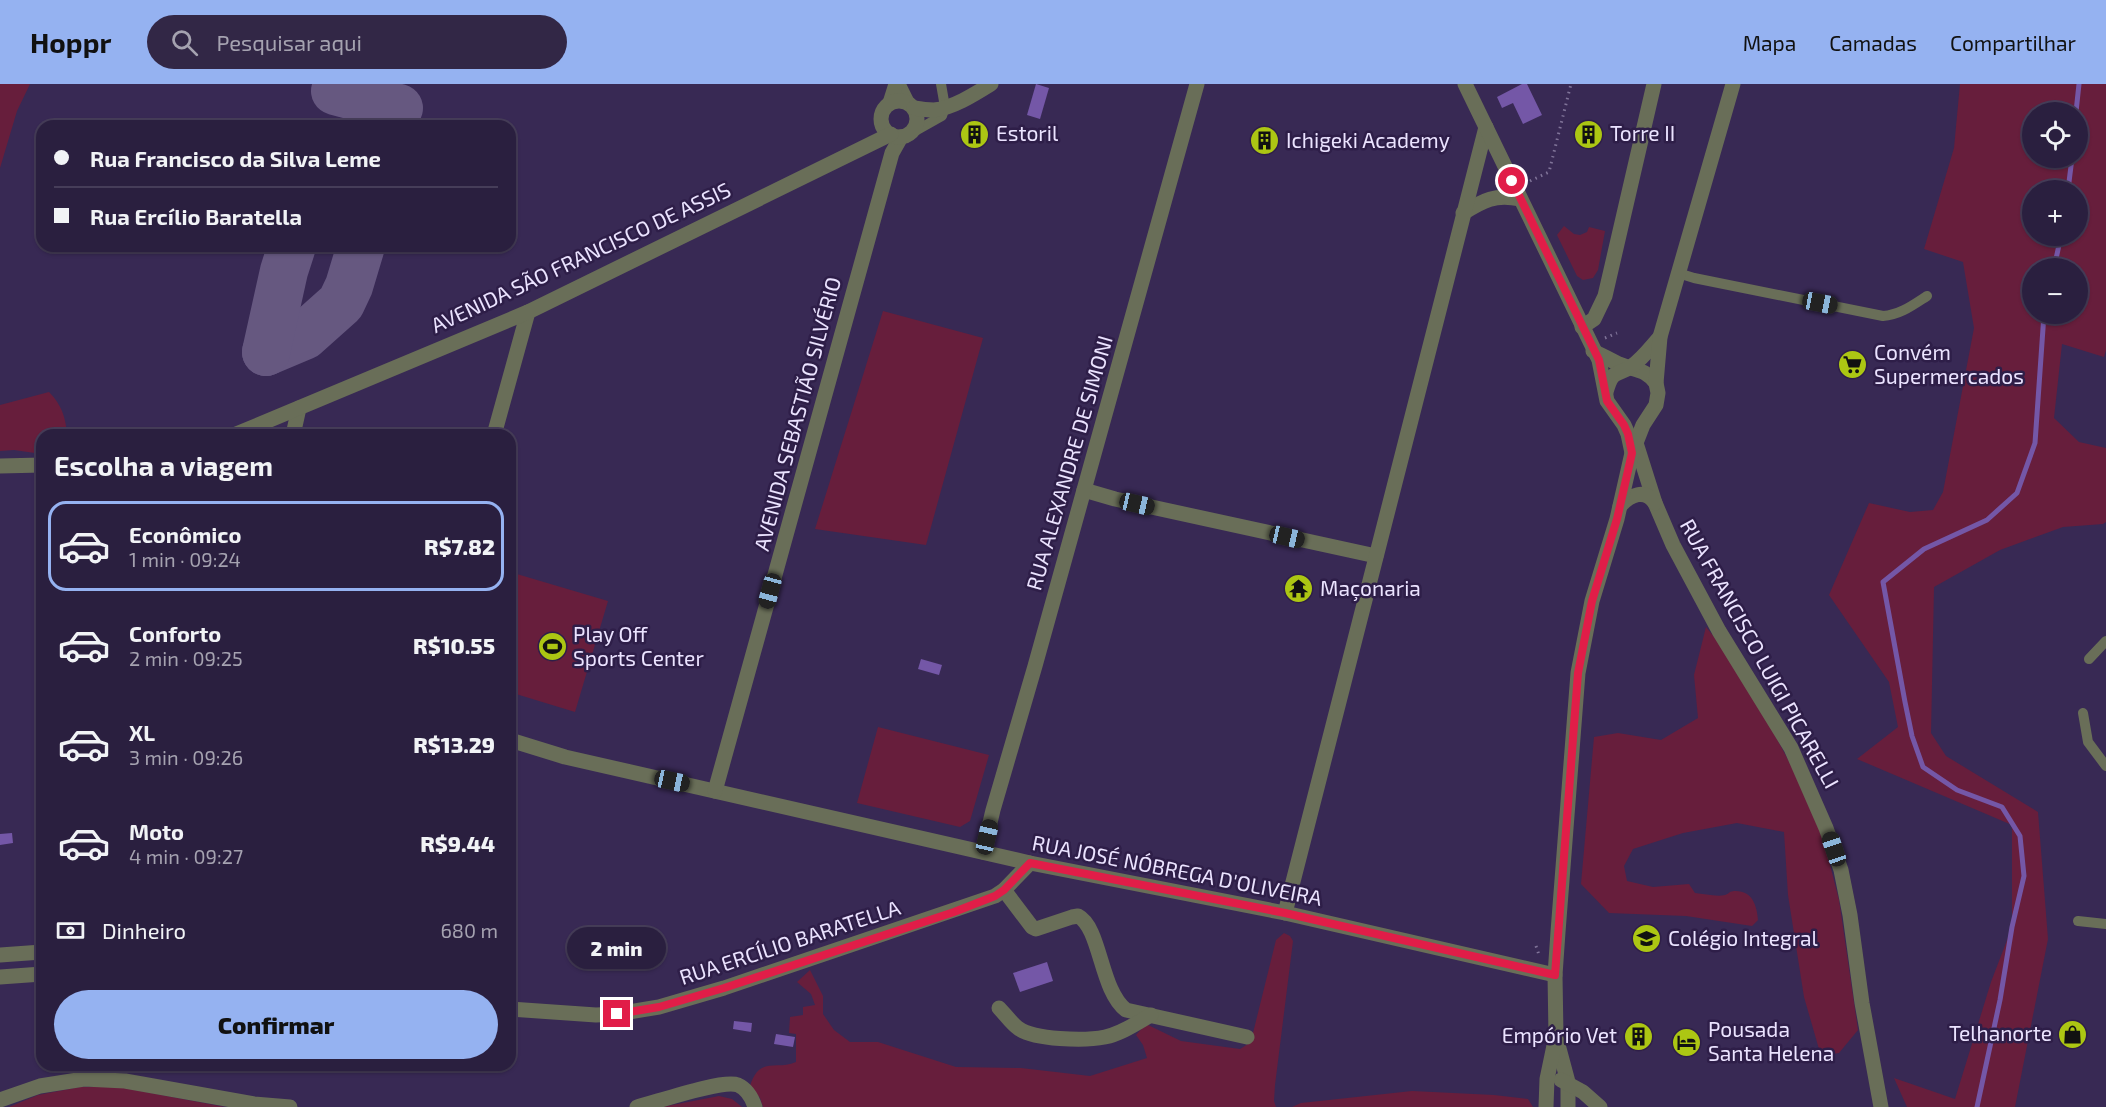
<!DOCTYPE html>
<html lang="pt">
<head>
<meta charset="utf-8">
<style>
	body { margin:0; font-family:"Exo 2",sans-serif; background:#322746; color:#f1f3f6; height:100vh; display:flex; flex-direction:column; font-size:22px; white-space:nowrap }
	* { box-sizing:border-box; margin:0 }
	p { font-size:20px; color:#a5a2b0 }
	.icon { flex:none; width:33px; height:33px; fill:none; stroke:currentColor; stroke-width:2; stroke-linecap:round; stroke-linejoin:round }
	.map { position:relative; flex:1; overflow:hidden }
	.drawer { position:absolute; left:36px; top:345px; width:480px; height:642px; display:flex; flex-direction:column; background:#2a1f3f; border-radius:18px; box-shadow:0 2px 4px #0004,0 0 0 2px #463d59 }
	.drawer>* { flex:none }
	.guide { position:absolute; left:36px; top:36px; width:480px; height:132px; border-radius:18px; box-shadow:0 2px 4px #0004,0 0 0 2px #463d59; display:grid; align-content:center; height:132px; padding:0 18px; background:#2a1f3f }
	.fabs { position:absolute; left:2022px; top:18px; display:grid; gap:12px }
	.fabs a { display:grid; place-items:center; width:66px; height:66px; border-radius:50%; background:#2a1f3f; box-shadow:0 2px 4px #0004,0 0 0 2px #463d59; font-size:30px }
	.end { position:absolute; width:27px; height:27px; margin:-14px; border:8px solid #e11d48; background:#fff; box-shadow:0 0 0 3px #fff }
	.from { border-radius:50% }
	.bubble { position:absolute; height:42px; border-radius:21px; background:#2a1f3f; box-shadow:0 2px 4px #0004,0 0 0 2px #463d59; font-size:20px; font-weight:800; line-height:42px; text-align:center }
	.car { position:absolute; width:18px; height:36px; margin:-18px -9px; border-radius:8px; box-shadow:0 0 4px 2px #0007; background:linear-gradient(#222 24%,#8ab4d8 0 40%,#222 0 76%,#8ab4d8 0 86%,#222 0) }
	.guide b { display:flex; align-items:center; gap:21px; height:57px; font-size:22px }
	.guide b+b { border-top:2px solid #463d59 }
	.guide i { width:15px; height:15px; background:#f1f3f6 }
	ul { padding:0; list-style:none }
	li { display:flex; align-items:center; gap:18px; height:90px; margin:0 12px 9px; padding:0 6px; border:3px solid transparent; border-radius:18px }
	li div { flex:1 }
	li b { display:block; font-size:22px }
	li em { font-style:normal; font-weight:800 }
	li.current { border-color:#95b2f1 }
	li>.icon { width:54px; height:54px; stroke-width:1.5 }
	h2 { padding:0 18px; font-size:27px; line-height:72px }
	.pay { display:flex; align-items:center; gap:15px; height:66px; padding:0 18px; font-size:22px }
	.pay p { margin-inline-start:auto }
	.cta { display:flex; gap:12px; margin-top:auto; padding:12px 18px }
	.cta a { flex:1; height:69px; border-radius:36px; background:#95b2f1; color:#111; font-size:24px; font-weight:800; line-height:69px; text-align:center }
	header { display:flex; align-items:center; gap:36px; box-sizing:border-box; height:84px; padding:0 30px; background:#95b2f1; color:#111 }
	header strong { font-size:28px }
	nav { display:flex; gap:33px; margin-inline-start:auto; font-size:21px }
	.search { width:420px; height:54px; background:#322746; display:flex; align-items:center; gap:15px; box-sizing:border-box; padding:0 21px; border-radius:33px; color:#a5a2b0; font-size:22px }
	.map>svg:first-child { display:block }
	.green { fill:#671e3c; fill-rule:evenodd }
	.water { fill:#7457a7 }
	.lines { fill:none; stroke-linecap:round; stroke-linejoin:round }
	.stream { stroke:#7457a7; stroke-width:5 }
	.taxiway { stroke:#665880; stroke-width:48 }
	.path { stroke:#807499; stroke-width:3; stroke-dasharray:1.5 4.5; stroke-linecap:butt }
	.service { stroke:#696e58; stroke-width:10 }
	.minor { stroke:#696e58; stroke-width:15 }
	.tertiary { stroke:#696e58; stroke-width:15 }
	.route { stroke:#e11d48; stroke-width:8 }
	.labels { text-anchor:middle; stroke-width:5; stroke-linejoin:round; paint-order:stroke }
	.poi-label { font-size:21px; fill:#ebe3ff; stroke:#2e1e48; text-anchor:start }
	.street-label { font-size:21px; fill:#ebe3ff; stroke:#2e1e48 }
</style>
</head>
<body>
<header>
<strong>Hoppr</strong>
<div class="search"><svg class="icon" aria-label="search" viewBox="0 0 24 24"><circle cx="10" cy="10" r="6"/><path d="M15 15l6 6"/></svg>Pesquisar aqui</div>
<nav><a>Mapa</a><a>Camadas</a><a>Compartilhar</a></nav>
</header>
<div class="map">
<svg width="2106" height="1023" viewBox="0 0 2106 1023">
	<rect width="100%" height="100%" fill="#382954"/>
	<g class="green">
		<polygon points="0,0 30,0 17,27 0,84"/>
		<path d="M1960,0H2106V266L2104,273L2062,260L2054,334L2079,358L2106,364V438L2103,440L2063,443L2000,466L1934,503L1931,649L1946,672L2038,728L2048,855L2015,1023H1907L1894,994L1955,1015L1991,898L2012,843V741L1857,675L1898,643L1889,598L1829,511L1869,419L1910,428L1933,426L1943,408L1974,244L1963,178L1924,165L1954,64ZM2032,28H2078V74H2032ZM2032,106H2078V152H2032ZM2032,184H2078V230H2032Z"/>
		<polygon points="1564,142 1574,150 1580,151 1587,148 1589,143 1605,147 1598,186 1593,194 1583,196 1577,192 1557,151"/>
		<polygon points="883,227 983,254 926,461 815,445"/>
		<path d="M49,308C61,320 66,333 67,351H42V370L14,366L0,367V321Z"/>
		<polygon points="510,488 608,517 575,628 516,610 510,629"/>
		<path d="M1706,543L1738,582L1817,730L1839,816L1858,946L1839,969L1821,972L1804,913L1788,811L1784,748L1737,739L1683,749L1633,765L1624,782L1627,797L1653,803L1689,800L1695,809C1704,810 1717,813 1725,811C1731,809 1727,808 1734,807C1752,806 1757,821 1758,836L1752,842L1686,832L1609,829L1581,800L1594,653L1618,649L1661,656L1698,634L1694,591Z"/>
		<polygon points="878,643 989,671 970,737 960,743 857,719"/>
		<path d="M1284,849L1290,852L1293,857L1275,1001L1274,1017L1276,1023H763L760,1014L750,1002C760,971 776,987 796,978V950L789,949L790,933L803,931V923L815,921L811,910L797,898L810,886L823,912V930L834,946L850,958H878L956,983L1021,984L1090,992L1147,974L1143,961L1136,951L1146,940L1181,957L1240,965L1248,960L1253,949L1276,856Z"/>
		<polygon points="80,1003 119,1003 225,1023 9,1023 38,1011"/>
		<polygon points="1412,1007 1494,1011 1528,1015 1533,1023 1292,1023 1301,1019"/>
		<polygon points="719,1012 732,1015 742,1023 662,1023"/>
	</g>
	<g class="water">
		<polygon points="1036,0 1049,4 1040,35 1027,31"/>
		<polygon points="1522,0 1527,0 1542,31 1523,40 1513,19 1502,24 1497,13"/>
		<polygon points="921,575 942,581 939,591 918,585"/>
		<polygon points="12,749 13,759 0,761 0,750"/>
		<polygon points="1047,878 1053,897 1020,908 1013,889"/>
		<polygon points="734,937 752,939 751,948 733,945"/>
		<polygon points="776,950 795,953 793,963 774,960"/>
	</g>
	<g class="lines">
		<g class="stream">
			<polyline points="2076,28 2079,0"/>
			<polyline points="2068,106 2072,74"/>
			<polyline points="2054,184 2061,152"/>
			<polyline points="1977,1023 2000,916 2012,843 2024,792 2020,752 2002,723 1957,706 1923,683 1912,652 1905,618 1883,498 1924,465 1987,436 2017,409 2035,359 2044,230"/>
		</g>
		<g class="taxiway">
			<polyline points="335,7 399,24"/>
			<polyline points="266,268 304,252 341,219 349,202 361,162"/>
			<polyline points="266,268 284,187 292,162"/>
		</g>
		<g class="path">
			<polyline points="1530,97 1549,88 1571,0"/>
			<polyline points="1605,254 1617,249"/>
			<polyline points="1536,862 1539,871"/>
		</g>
		<g class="service">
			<polyline points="910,50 942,32 945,23 941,0"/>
			<path d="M1678,189L1694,194L1883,232C1900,231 1913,221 1927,212"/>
			<polyline points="2089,575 2106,557"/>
			<polyline points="2083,629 2088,658 2106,682"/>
			<polyline points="2078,837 2106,840"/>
		</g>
		<g class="minor">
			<polyline points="898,0 907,18"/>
			<polyline points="890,19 896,0"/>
			<path d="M1463,129C1484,116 1495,110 1520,115"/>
			<polyline points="1582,243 1594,235 1605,212 1654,0"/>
			<polyline points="293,351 299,324"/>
			<polyline points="494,351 528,228"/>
			<polyline points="1084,406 1115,415 1376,472"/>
			<polyline points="510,656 565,673 1030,779 1285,829 1555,891"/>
			<polyline points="715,707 892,69 901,53"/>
			<polyline points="983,768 993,726 1035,582 1197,0"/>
			<path d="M1004,806L1032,843L1036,845L1072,833L1078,832C1101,844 1100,906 1126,926L1247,953"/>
			<polyline points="1285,829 1486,43"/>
			<polyline points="0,871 42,868"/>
			<polyline points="0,893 42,890"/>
			<path d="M999,924C1005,930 1011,939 1018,944C1034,956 1085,957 1105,953C1121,950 1137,939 1151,931"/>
			<polyline points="510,925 596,931 617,930 659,923 724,904 995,812 1004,806 1030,779"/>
			<polyline points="0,1016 40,1002 84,995 125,997 254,1020 290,1023"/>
			<path d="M637,1023C657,1018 722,995 738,1001C747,1005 752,1014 755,1023"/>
		</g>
		<g class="tertiary">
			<polyline points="1465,0 1599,276 1607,317 1624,341 1628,350 1632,369"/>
			<circle cx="899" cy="35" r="18"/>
			<path d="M914,24C920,25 927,26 934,26C953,24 975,10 991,0"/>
			<path d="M1593,267C1602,271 1610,276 1619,280C1636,287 1644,284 1656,299"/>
			<path d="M1606,308C1613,283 1617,293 1632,282C1643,274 1651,263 1660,253"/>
			<polyline points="234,351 528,228 891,50"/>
			<polyline points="1636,359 1655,419 1673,461 1719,547 1791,664 1826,744 1841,786 1850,831 1862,919 1881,1023"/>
			<polyline points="0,382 42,381"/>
			<path d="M1620,422C1630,411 1645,404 1655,419"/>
			<polyline points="1557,957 1568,998 1568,1023"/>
			<polyline points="1561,996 1583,1008 1600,1023"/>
			<polyline points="1546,1023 1547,995 1556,952 1555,891 1558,848 1578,589 1592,517 1617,435 1632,369 1643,341 1656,321 1658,309 1656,299 1660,253 1733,0"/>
		</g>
	</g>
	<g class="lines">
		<polyline class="route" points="617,930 659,923 724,904 954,828 995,812 1004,806 1030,779 1285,829 1555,891 1578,589 1592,517 1617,435 1632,369 1628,350 1624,341 1607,317 1599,276 1512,97"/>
	</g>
	<defs>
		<symbol id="building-disc" viewBox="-11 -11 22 22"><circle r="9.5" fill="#acc613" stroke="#2e1e48"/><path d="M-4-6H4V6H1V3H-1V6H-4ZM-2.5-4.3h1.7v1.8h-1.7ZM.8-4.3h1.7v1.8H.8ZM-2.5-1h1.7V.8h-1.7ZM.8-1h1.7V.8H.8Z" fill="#111"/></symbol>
		<symbol id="supermarket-disc" viewBox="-11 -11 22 22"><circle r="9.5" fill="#acc613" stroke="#2e1e48"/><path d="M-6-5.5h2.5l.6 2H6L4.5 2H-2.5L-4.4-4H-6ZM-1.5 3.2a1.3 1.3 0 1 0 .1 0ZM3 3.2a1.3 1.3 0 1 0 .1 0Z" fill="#111"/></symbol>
		<symbol id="temple-disc" viewBox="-11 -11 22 22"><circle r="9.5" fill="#acc613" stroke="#2e1e48"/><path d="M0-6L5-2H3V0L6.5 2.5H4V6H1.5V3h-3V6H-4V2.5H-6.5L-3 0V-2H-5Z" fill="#111"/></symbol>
		<symbol id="stadium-disc" viewBox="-11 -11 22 22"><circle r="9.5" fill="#acc613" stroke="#2e1e48"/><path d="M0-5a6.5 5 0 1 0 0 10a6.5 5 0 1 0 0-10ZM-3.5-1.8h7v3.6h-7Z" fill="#111"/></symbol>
		<symbol id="school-disc" viewBox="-11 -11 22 22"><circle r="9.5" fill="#acc613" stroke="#2e1e48"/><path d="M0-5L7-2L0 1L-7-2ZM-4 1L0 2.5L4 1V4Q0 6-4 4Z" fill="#111"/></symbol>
		<symbol id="shop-disc" viewBox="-11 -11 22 22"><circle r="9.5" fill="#acc613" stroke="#2e1e48"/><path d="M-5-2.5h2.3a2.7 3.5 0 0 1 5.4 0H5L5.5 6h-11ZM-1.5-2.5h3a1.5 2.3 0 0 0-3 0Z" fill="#111"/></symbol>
		<symbol id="hotel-disc" viewBox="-11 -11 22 22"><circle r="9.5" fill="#acc613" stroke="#2e1e48"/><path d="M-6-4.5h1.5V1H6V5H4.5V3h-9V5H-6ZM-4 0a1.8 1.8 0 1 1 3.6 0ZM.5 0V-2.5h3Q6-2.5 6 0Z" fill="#111"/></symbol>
	</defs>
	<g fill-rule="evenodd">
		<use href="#building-disc" x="958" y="34" width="33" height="33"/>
		<use href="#building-disc" x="1572" y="34" width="33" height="33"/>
		<use href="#building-disc" x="1248" y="40" width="33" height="33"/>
		<use href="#supermarket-disc" x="1836" y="264" width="33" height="33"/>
		<use href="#temple-disc" x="1282" y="488" width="33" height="33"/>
		<use href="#stadium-disc" x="536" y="546" width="33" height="33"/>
		<use href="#school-disc" x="1630" y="838" width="33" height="33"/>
		<use href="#shop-disc" x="2056" y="934" width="33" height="33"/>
		<use href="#building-disc" x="1622" y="936" width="33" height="33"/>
		<use href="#hotel-disc" x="1670" y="942" width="33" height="33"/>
	</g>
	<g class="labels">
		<g class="poi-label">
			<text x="996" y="57">Estoril</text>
			<text x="1610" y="57">Torre II</text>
			<text x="1286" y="64">Ichigeki Academy</text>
			<text x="1874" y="276">Convém<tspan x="1874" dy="24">Supermercados</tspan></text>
			<text x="1320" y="512">Maçonaria</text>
			<text x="573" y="558">Play Off<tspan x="573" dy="24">Sports Center</tspan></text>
			<text x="1668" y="862">Colégio Integral</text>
			<text x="1708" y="953">Pousada<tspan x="1708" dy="24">Santa Helena</tspan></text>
			<text x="2052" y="957" text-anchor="end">Telhanorte</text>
			<text x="1617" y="959" text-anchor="end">Empório Vet</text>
		</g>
		<g class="street-label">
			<text transform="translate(581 174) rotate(-25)" y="7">AVENIDA SÃO FRANCISCO DE ASSIS</text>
			<text transform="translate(798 330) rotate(-75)" y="7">AVENIDA SEBASTIÃO SILVÉRIO</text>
			<text transform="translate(1070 379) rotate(-74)" y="7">RUA ALEXANDRE DE SIMONI</text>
			<text transform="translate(1759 570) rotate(61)" y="7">RUA FRANCISCO LUIGI PICARELLI</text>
			<text transform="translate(1177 787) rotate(11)" y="7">RUA JOSÉ NÓBREGA D'OLIVEIRA</text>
			<text transform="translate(790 859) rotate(-18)" y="7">RUA ERCÍLIO BARATELLA</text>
		</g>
	</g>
</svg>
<div class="fabs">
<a><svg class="icon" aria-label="locate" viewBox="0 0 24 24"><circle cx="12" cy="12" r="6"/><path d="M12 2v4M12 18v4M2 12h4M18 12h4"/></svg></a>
<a>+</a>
<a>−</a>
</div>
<i class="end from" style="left:1512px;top:97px"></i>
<i class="end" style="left:617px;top:930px"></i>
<div class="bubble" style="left:567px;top:843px;width:99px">2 min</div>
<i class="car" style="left:1820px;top:219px;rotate:101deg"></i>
<i class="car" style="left:1137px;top:420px;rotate:103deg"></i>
<i class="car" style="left:1287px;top:453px;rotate:103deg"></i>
<i class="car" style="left:770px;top:507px;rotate:195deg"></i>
<i class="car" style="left:672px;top:697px;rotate:102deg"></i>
<i class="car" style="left:987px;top:753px;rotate:13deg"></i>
<i class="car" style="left:1834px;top:765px;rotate:341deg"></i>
<div class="guide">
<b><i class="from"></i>Rua Francisco da Silva Leme</b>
<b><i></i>Rua Ercílio Baratella</b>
</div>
<section class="drawer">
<h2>Escolha a viagem</h2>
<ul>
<li class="current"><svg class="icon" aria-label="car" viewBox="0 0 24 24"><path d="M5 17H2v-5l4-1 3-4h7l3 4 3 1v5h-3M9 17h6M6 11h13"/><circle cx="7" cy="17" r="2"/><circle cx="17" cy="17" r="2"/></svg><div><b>Econômico</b><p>1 min · 09:24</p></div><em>R$7.82</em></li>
<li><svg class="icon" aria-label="car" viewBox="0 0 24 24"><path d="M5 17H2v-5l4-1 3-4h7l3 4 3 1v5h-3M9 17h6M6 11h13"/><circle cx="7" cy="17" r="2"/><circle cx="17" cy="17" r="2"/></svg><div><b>Conforto</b><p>2 min · 09:25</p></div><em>R$10.55</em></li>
<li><svg class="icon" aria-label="car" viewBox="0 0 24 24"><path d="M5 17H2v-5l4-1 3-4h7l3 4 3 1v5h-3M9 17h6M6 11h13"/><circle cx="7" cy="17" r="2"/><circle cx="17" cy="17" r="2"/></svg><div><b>XL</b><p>3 min · 09:26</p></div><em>R$13.29</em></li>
<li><svg class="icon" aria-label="car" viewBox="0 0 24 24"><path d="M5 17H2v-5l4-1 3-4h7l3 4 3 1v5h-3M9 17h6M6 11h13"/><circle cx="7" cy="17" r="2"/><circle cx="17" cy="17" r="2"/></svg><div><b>Moto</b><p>4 min · 09:27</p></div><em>R$9.44</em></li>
</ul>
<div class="pay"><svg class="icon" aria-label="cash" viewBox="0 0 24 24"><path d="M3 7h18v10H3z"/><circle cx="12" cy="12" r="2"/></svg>Dinheiro<p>680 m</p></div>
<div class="cta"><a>Confirmar</a></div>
</section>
</div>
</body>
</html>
